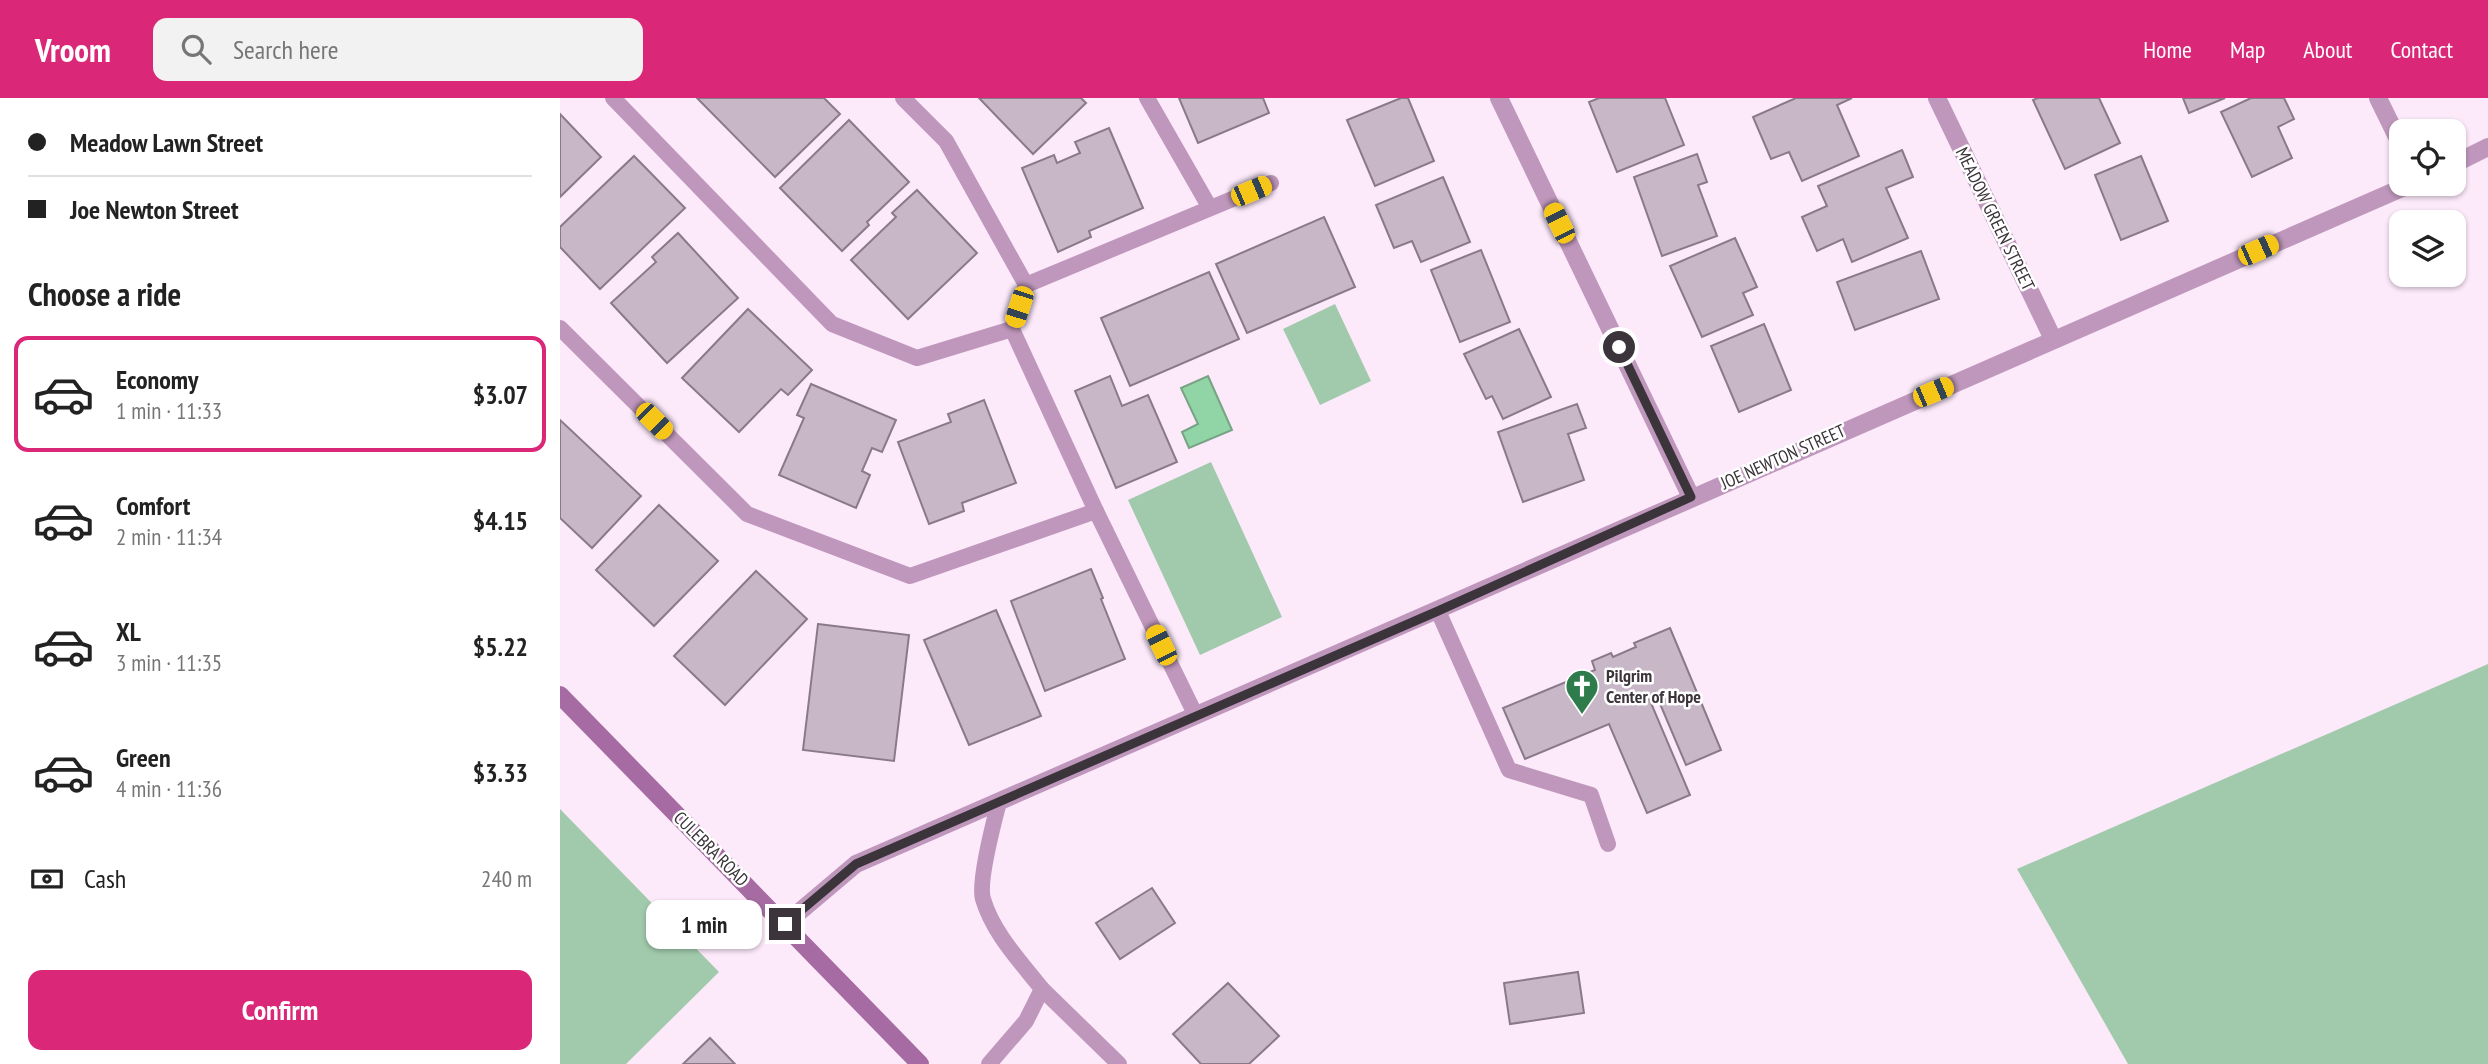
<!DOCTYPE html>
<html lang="en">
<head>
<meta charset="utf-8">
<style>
	body { margin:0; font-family:"PT Sans Narrow",sans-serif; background:#f2f2f2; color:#222; height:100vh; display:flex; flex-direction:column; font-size:26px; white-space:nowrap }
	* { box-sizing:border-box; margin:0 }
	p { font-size:23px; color:#767676 }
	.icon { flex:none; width:38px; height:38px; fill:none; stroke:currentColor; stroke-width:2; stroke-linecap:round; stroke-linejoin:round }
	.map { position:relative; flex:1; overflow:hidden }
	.details { display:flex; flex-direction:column; background:#fff; width:560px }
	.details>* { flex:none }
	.guide { display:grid; align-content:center; height:154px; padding:0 28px; background:#fff }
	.tools { position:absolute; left:1829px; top:21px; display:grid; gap:14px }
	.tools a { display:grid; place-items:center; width:77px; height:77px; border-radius:14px; background:#fff; box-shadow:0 2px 5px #0004; font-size:35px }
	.end { position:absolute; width:32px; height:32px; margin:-16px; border:9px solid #3b343a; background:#fff; box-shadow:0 0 0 4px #fff }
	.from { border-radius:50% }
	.bubble { position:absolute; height:49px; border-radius:14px; background:#fff; box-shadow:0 2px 5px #0004; font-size:23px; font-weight:800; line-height:49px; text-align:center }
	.car { position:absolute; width:21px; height:42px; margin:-21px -10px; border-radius:9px; box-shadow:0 0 5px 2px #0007; background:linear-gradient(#f5c518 24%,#345 0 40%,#f5c518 0 76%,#345 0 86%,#f5c518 0) }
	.guide b { display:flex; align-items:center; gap:24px; height:66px; font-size:26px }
	.guide b+b { border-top:2px solid #e0e0e0 }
	.guide i { width:18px; height:18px; background:#222 }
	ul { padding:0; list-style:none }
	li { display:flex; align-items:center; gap:21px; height:116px; margin:0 14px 10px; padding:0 14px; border:4px solid transparent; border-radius:14px }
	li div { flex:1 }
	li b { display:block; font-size:26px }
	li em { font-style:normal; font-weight:800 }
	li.current { border-color:#db2777 }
	li>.icon { width:63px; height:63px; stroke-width:1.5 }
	h2 { padding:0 28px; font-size:32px; line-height:84px }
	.pay { display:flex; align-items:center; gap:18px; height:77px; padding:0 28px; font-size:26px }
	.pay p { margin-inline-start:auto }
	.action { display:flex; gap:14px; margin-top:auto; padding:14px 28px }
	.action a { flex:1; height:80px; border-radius:14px; background:#db2777; color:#fff; font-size:28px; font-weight:800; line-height:80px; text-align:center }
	header { display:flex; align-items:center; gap:42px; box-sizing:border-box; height:98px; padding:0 35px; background:#db2777; color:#fff }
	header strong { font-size:33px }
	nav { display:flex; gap:38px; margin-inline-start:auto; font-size:24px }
	.search { width:490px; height:63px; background:#f2f2f2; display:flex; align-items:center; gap:18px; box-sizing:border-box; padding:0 24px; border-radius:14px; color:#767676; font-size:26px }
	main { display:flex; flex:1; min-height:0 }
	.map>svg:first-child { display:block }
	.green { fill:#a1caac }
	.water { fill:#91d4a5; stroke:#77a485; stroke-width:2 }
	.building { fill:#c8b7c7; stroke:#8a7a89; stroke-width:2 }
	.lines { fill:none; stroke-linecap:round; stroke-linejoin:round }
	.lane { stroke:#bf97bc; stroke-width:16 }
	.street { stroke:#bf97bc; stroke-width:18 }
	.secondary { stroke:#a56ba2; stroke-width:18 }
	.route { stroke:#3b343a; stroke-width:9 }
	.labels { text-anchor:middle; stroke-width:5; stroke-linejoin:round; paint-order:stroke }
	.street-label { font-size:18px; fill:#3b343a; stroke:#fff }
	.poi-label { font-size:18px; font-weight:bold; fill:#3b343a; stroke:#fff; text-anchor:start }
</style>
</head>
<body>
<header>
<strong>Vroom</strong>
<div class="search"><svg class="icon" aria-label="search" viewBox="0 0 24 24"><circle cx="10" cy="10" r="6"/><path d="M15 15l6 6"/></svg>Search here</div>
<nav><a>Home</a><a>Map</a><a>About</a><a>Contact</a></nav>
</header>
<main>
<section class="details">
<div class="guide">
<b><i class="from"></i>Meadow Lawn Street</b>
<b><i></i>Joe Newton Street</b>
</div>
<h2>Choose a ride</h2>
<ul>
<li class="current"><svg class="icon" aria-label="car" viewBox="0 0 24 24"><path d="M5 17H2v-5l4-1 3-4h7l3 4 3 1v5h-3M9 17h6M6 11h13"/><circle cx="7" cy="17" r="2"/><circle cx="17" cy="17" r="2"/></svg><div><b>Economy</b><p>1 min · 11:33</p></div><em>$3.07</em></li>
<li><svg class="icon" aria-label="car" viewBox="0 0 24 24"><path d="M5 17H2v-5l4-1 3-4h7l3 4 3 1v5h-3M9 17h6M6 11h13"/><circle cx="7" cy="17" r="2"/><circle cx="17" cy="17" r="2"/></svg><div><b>Comfort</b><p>2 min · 11:34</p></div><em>$4.15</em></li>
<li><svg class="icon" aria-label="car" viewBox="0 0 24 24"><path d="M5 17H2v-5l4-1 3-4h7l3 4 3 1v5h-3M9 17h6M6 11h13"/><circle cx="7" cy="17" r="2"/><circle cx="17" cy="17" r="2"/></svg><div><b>XL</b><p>3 min · 11:35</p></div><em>$5.22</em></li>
<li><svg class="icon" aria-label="car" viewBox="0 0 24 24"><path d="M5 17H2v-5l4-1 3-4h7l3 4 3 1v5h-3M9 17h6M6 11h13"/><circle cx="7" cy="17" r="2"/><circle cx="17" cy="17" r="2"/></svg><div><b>Green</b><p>4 min · 11:36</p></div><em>$3.33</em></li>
</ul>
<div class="pay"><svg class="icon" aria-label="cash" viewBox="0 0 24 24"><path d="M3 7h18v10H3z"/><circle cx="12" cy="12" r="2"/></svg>Cash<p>240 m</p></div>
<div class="action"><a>Confirm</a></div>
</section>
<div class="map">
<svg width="1928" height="966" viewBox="0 0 1928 966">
	<rect width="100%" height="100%" fill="#fce9fa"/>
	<g class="green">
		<polygon points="775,206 811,283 760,307 723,231"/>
		<polygon points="651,364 722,519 640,557 568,402"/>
		<polygon points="1928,566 1928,966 1568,966 1457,771"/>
		<polygon points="0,711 159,874 66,966 0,966"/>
	</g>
	<polygon class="water" points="648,278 672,332 629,350 622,334 638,326 621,290"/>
	<g class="building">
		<polygon points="137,0 264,0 280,16 215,79"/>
		<polygon points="419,0 521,0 526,5 473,56"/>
		<polygon points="619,0 703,0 709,15 638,45"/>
		<polygon points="841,0 848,0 874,63 815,88 787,22"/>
		<polygon points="1039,0 1105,0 1124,47 1057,74 1029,4"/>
		<polygon points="1236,0 1292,0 1277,7 1299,58 1242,83 1229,54 1211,61 1193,19"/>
		<polygon points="1478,0 1539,0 1560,45 1505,71 1473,2"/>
		<polygon points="1623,0 1665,0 1629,15"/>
		<polygon points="1691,0 1724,0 1734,21 1718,29 1732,60 1692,79 1661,14"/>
		<polygon points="0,16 41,59 0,99"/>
		<polygon points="289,22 349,84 307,124 309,127 282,153 220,90"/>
		<polygon points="549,30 583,110 529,133 531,139 498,154 462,70 494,57 497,65 520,55 515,44"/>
		<polygon points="1342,52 1353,79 1326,90 1348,140 1292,164 1283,141 1257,153 1242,119 1267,108 1258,88"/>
		<polygon points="1137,56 1147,84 1138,87 1157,138 1102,158 1074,79"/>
		<polygon points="74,58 125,110 40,191 0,149 0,129"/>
		<polygon points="1581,58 1608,123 1561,142 1535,77"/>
		<polygon points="883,79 910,144 861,164 852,143 834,150 816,107"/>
		<polygon points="357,92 417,155 348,221 291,162 336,119 332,115"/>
		<polygon points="764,119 795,189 687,235 656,166"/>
		<polygon points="118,135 178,200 107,265 51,205 96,164 92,159"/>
		<polygon points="1175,140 1197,189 1183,195 1193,217 1142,239 1110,168"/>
		<polygon points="921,152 950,224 900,244 871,172"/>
		<polygon points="1361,153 1379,201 1295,232 1277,184"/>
		<polygon points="649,174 679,241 570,288 541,220"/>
		<polygon points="188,211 252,272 228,297 221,291 179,334 122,280"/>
		<polygon points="1204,226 1231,292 1179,314 1151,248"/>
		<polygon points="959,231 991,299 943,321 932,298 926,301 904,256"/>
		<polygon points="550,278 562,308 588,297 617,364 556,390 515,293"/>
		<polygon points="251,286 336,322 322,354 312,350 302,373 310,377 296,410 219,377 244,320 237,317"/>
		<polygon points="424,302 456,385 402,405 404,413 369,426 338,344 391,324 388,316"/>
		<polygon points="1017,306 1026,330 1008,336 1024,382 963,404 938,334"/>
		<polygon points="0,322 81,398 32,450 0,420"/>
		<polygon points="99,407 158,463 94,528 36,472"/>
		<polygon points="531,471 543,500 541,501 565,561 485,593 451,503"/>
		<polygon points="196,473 247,521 165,607 114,558"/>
		<polygon points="436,512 481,618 409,647 364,542"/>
		<polygon points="258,526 349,537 334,663 243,652"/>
		<polygon points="1110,530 1161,652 1126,667 1095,594 1088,598 1130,697 1087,715 1049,626 965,661 943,610 1035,572 1032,563 1051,555 1053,559 1076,549 1074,545"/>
		<polygon points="592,790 615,825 560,861 536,825"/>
		<polygon points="1018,874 1024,915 950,926 944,885"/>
		<polygon points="668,885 719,938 689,966 641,966 613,936"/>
		<polygon points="150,940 175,966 123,966"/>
	</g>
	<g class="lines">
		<g class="lane">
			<polyline points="53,0 272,226 357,260 452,231"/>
			<polyline points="343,0 386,43 466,187"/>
			<polyline points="587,0 650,110"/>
			<polyline points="0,230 187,416 350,478 536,413 636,618"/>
			<polyline points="536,413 452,231 466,187 711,85"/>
			<polyline points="878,513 949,672 1031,697 1048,746"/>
			<polyline points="482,891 559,966"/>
			<path d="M429,966L466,923L482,891C460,863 433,835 423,801C418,785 434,723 439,704"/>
		</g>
		<g class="street">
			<polyline points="939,0 1131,399"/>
			<polyline points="1377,0 1493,241"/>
			<polyline points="1818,0 1841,47"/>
			<polyline points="1894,66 1928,49"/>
			<polyline points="225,826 296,766 1851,86"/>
		</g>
		<polyline class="secondary" points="0,597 360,966"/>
	</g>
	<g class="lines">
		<polyline class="route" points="225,826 296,766 878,513 1131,399 1059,249"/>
	</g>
	<defs>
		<symbol id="church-pin" viewBox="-11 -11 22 30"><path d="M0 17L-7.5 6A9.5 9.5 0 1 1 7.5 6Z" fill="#2e7c4c" stroke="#fff"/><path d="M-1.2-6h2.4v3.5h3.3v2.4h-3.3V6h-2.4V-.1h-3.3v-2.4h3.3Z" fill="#fff"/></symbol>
	</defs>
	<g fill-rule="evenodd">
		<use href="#church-pin" x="1003" y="569" width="38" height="52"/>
	</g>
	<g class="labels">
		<g class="street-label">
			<text transform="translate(1435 121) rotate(64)" y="6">MEADOW GREEN STREET</text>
			<text transform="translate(1223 359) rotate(-24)" y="6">JOE NEWTON STREET</text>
			<text transform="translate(151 751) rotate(45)" y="6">CULEBRA ROAD</text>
		</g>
		<g class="poi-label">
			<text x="1046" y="584">Pilgrim<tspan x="1046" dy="21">Center of Hope</tspan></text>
		</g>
	</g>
</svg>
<div class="tools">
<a><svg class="icon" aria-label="locate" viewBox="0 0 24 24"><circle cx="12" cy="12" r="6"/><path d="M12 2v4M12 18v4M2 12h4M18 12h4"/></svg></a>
<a><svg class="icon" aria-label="layers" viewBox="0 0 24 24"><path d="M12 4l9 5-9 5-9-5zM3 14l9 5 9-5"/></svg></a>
</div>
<i class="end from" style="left:1059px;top:249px"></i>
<i class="end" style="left:225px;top:826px"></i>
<div class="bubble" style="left:86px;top:802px;width:116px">1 min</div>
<i class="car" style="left:691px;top:93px;rotate:67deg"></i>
<i class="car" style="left:999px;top:125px;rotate:334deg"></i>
<i class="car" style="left:1698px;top:152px;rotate:66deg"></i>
<i class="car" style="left:459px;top:209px;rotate:198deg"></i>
<i class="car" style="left:1373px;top:294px;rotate:67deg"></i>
<i class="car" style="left:94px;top:323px;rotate:135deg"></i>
<i class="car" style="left:601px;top:547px;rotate:334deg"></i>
</div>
</main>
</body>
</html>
